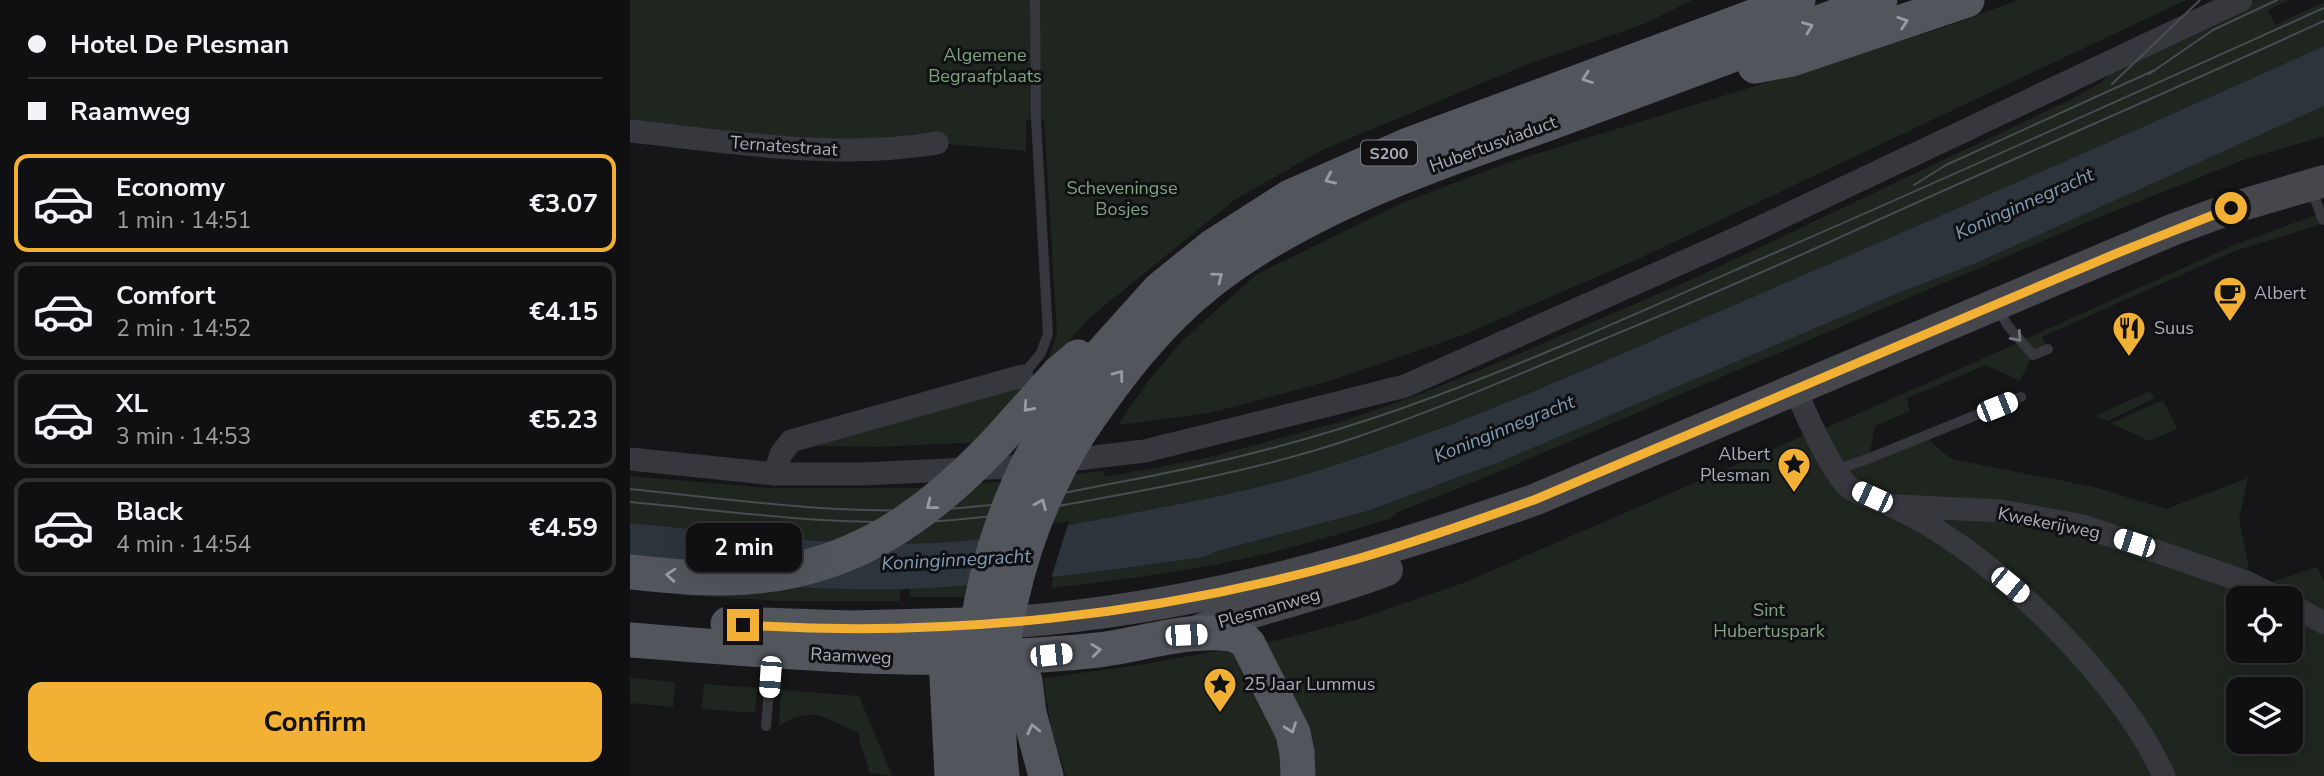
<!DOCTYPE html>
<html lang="en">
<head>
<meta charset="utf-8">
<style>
	body { margin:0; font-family:"Nunito Sans",sans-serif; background:#1e1e20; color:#f1f3f6; height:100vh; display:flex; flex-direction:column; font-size:26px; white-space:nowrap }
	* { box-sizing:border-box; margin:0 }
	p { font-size:23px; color:#9c9d9f }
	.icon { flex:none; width:38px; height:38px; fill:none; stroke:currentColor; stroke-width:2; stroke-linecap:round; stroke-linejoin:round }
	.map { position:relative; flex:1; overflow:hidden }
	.drawer { display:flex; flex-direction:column; background:#101012; width:630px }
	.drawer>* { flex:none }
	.banner { display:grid; align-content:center; height:154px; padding:0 28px; background:#101012 }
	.controls { position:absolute; left:1596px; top:586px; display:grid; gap:14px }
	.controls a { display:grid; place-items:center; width:77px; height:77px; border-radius:14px; background:#101012; box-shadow:0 7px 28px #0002,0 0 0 2px #303032; font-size:35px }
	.end { position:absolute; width:32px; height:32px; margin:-16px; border:9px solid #f2b134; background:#111; box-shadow:0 0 0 4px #111 }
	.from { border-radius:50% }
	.bubble { position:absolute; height:49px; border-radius:14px; background:#101012; box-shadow:0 7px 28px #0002,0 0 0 2px #303032; font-size:23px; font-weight:700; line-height:49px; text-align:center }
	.car { position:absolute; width:21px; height:42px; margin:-21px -10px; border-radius:9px; box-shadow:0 0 5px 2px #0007; background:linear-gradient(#fff 24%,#345 0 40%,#fff 0 76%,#345 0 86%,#fff 0) }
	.banner b { display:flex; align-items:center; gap:24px; height:66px; font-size:26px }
	.banner b+b { border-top:2px solid #303032 }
	.banner i { width:18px; height:18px; background:#f1f3f6 }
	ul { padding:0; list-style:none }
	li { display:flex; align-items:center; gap:21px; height:98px; margin:0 14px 10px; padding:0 14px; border:4px solid #303032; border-radius:14px }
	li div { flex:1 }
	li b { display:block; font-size:26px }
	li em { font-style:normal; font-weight:700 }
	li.on { border-color:#f2b134 }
	li>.icon { width:63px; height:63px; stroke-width:1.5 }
	.button { display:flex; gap:14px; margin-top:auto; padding:14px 28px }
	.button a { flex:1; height:80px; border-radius:14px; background:#f2b134; color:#111; font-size:28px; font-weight:700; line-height:80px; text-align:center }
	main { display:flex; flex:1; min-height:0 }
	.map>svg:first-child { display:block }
	.green { fill:#1e261f; fill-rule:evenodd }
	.water { fill:#2c353c }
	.pier { fill:#161618 }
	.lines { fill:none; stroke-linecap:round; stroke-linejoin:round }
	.service { stroke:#37383d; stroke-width:10 }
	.minor { stroke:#37383d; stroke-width:23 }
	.secondary { stroke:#45474d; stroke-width:32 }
	.primary { stroke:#53555c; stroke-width:35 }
	.tram { stroke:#4a4c52; stroke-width:2 }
	.primary-bridge { stroke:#53555c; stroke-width:35 }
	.oneway { stroke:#979ba6 }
	.oneway2 { stroke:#757881 }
	.route { stroke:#f2b134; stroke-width:9 }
	.labels { text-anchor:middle; stroke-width:6; stroke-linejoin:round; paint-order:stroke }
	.shield { fill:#111113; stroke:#7b7e86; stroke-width:2 }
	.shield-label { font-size:16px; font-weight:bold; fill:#a8adb8 }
	.park-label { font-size:18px; fill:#7fa381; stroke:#111113 }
	.street-label { font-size:18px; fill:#a8adb8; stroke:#111113 }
	.poi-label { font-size:18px; fill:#a8adb8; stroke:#111113; text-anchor:start }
	.water-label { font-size:19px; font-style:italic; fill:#7f9bb3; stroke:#111113 }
</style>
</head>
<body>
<main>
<section class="drawer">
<div class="banner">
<b><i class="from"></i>Hotel De Plesman</b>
<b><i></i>Raamweg</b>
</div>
<ul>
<li class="on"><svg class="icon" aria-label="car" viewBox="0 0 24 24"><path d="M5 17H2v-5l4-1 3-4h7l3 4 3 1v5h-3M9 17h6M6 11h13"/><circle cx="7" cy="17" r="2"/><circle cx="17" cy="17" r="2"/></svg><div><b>Economy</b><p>1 min · 14:51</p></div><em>€3.07</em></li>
<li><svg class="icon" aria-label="car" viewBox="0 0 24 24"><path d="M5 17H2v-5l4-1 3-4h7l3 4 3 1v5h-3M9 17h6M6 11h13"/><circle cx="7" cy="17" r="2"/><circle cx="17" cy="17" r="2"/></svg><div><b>Comfort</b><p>2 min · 14:52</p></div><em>€4.15</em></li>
<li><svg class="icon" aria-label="car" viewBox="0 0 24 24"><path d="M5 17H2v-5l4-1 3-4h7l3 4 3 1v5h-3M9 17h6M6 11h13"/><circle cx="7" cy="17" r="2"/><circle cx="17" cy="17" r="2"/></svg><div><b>XL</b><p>3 min · 14:53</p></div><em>€5.23</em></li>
<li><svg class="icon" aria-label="car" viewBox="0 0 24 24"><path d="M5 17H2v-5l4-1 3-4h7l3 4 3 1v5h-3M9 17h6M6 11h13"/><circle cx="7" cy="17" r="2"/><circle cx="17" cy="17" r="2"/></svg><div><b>Black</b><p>4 min · 14:54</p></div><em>€4.59</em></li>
</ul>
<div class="button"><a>Confirm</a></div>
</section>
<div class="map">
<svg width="1694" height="776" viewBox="0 0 1694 776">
	<rect width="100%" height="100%" fill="#161618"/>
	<g class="green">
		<polygon points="0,0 1062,0 1014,24 898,64 690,151 603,201 457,320 352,442 249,447 185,446 399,385 417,364 427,332 414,120 396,120 396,151 308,143 0,131"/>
		<polygon points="1388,0 1556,0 1008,259 833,335 699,381 622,402 579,413 488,425 519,380 553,340 627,274 772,203 877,163 1318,26"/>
		<path d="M1626,0H1659L1638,10L1645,25L1694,2V46C1503,132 1311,216 1118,299C978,359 838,423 693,469C624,491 553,503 482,517C433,526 382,537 332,541C221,550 110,533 0,523V476L140,488H294L379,481L472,471L475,477L572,459L710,422L785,396L865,364L1065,278L1440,100L1470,83L1493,63Z"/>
		<path d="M1694,106V136L1616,159L1460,221L837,485L768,512L759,519C725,529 690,540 655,549C578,569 500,579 421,588L424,575L575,557L587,551L738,511L872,461L1259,297L1351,261Z"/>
		<polygon points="1689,214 1692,224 1605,251 1412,337 1417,348 1403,354 1391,341 1604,245"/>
		<polygon points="1388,343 1402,356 1390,381 1356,365 1277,398 1280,411 1245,426 1239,457 1206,468 1184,433"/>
		<polygon points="1520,391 1525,398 1478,421 1465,416"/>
		<polygon points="1533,400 1547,429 1519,441 1481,423"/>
		<path d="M1182,432L1207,471L1295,437L1321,459L1464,487L1536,509L1618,478L1609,519L1619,568L1604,576L1371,510L1642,598H1608V651H1661V609L1694,627V776H436L422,732L413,678L509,665L649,640L725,620L833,583ZM1608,690H1661V742H1608Z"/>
		<polygon points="1687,567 1694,582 1694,620 1631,585"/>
		<polygon points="55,583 238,589 341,586 338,597 280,597 280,590 275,589 270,591 270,601 149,601 49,595"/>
		<polygon points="0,678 45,682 43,707 0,703"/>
		<polygon points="74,684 127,688 125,713 72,709"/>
		<path d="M151,690L229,696L262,776L239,773C238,759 228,745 229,733C200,721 182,703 149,726Z"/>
	</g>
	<path class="water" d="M1694,46V106L1351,261L1259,297L872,461L738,511L587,551L575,557C476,570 375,586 275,589C183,591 92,583 0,575V523C110,533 221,550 332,541C382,537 433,526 482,517C553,503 624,491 693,469C838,424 978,359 1118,299C1311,216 1503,132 1694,46Z"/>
	<polygon class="pier" points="439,521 421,579 340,589 354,535"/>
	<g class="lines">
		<g class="service">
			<polyline points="1680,186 1693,220"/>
			<polyline points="1367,307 1378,326 1403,355 1418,349"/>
			<polyline points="392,376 411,353 418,334 406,120 405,0"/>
			<polyline points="1206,470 1240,458 1391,397"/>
			<polyline points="136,726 142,654"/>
		</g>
		<g class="minor">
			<path d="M0,131C102,142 205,160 307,143"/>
			<path d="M1165,389C1175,412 1201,472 1219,487C1227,494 1242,498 1253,502C1269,509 1285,517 1300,526C1384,576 1494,687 1534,776"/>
			<polyline points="0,459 145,474 232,474 380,467 515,451 775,386 1116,234 1611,0"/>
			<polyline points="145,474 151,454 161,441 392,376"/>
			<polyline points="1268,506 1371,511 1453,526 1616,582 1649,598"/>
			<polyline points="1661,605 1694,623"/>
		</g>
		<g class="secondary">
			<path d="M353,624C545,614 724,563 904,500L1542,230L1602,208L1694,181"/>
			<path d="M564,632C627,607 694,595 757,570"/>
		</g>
		<g class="primary">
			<polyline points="1125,66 1162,59 1337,0"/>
			<path d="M450,431C488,375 528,322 582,280C682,203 805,164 922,122C1032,82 1141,41 1250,0"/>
			<polyline points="414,435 459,368 530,289 582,247 660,197 776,146 1168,0"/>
			<polyline points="368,441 429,373 448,357"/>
			<polyline points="98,624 220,628 336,625 351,663"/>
			<path d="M0,640C156,652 312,667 468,650C509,645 559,628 600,634C608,635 613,638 618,644L663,733L667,753L668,776"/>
			<polyline points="316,658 322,776"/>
			<polyline points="395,681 399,713 416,776"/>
		</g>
		<g class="tram">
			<polyline points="1519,74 1583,30 1647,0"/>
			<polyline points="1482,84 1570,0"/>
			<polyline points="1284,185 1316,165 1525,70"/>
			<path d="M0,489C116,501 234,519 350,506C392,502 433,493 474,485C575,467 673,443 770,409C888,367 1004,315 1119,264C1311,181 1503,94 1694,8"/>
			<path d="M0,502C107,512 215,528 323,520C377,516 430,506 483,496C565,481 648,464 727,437C801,412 873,381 945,351C1028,317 1111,282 1193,245C1359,169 1527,97 1694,21"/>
		</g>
		<g class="primary-bridge">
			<path d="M0,572C32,575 64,579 96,578C212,576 291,523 368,441"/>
			<path d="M343,776C331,660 355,536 414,435"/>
			<path d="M372,776C358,656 386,533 450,431"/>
		</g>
	</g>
	<defs><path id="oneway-chevron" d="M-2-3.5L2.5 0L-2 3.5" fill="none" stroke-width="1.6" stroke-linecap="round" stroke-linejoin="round" transform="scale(1.75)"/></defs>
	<g class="oneway">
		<use href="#oneway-chevron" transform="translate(1273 22) rotate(-19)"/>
		<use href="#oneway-chevron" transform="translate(1178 27) rotate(-21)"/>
		<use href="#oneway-chevron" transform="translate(957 78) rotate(160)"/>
		<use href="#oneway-chevron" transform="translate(700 179) rotate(156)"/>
		<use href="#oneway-chevron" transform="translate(588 277) rotate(-37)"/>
		<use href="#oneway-chevron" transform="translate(489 375) rotate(-53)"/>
		<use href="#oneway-chevron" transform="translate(398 407) rotate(132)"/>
		<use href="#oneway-chevron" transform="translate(411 504) rotate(-67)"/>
		<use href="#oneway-chevron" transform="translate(301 505) rotate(142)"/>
		<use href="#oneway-chevron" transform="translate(41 575) rotate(-176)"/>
		<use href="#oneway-chevron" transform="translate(466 650) rotate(-7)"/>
		<use href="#oneway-chevron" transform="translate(661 728) rotate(70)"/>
		<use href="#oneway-chevron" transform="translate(403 729) rotate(-103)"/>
	</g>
	<use class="oneway2" href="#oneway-chevron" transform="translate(1387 337) rotate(49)"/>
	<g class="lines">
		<path class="route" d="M113,625C317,638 525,616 723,560C784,543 844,521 904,500L1485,254L1601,208"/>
	</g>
	<defs>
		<symbol id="cafe-pin" viewBox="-11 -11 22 30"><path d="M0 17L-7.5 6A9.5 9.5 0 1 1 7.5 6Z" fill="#f2b134" stroke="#111113"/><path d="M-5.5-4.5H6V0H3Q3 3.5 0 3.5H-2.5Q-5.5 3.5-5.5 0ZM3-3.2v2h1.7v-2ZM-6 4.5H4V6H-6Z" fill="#111"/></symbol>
		<symbol id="restaurant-pin" viewBox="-11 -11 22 30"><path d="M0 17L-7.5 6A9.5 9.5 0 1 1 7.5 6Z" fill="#f2b134" stroke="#111113"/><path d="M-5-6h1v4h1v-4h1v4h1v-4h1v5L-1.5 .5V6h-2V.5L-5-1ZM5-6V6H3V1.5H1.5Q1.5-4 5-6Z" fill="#111"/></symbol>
		<symbol id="sight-pin" viewBox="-11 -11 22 30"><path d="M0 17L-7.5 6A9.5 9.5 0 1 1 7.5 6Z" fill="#f2b134" stroke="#111113"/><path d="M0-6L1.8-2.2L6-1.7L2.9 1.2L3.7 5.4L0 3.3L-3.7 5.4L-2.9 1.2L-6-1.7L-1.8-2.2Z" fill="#111"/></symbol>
	</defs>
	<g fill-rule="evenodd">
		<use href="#cafe-pin" x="1581" y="274" width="38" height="52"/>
		<use href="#restaurant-pin" x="1480" y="309" width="38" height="52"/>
		<use href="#sight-pin" x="1145" y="445" width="38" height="52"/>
		<use href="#sight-pin" x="571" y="665" width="38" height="52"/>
	</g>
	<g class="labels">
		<rect class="shield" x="731" y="140.5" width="56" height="25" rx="5"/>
		<g class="shield-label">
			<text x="759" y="159">S200</text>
		</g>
		<g class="park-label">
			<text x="355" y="61">Algemene<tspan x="355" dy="21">Begraafplaats</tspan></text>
			<text x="492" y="194">Scheveningse<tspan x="492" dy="21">Bosjes</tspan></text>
			<text x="1139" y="616">Sint<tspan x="1139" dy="21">Hubertuspark</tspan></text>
		</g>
		<g class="street-label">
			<text transform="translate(863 144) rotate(-20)" y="6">Hubertusviaduct</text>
			<text transform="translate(154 146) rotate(4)" y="6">Ternatestraat</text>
			<text transform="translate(1419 523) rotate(11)" y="6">Kwekerijweg</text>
			<text transform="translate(639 608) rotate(-16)" y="6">Plesmanweg</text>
			<text transform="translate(221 656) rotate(3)" y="6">Raamweg</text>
		</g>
		<g class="poi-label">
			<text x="1624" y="299">Albert</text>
			<text x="1524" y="334">Suus</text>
			<text x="1140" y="460" text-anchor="end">Albert<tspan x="1140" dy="21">Plesman</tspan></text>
			<text x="614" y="690">25 Jaar Lummus</text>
		</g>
		<g class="water-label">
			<text transform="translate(1394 203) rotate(-24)" y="7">Koninginnegracht</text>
			<text transform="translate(874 428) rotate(-22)" y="7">Koninginnegracht</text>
			<text transform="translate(326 559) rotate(-3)" y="7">Koninginnegracht</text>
		</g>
	</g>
</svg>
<div class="controls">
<a><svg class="icon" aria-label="locate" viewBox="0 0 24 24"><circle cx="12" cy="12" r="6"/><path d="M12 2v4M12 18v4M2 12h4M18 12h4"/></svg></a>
<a><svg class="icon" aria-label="layers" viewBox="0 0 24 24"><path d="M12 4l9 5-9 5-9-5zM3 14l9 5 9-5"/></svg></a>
</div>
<i class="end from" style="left:1601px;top:208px"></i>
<i class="end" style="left:113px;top:625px"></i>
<div class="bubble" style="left:56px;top:523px;width:116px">2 min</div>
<i class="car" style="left:1367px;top:407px;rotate:68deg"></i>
<i class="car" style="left:1242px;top:497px;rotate:295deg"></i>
<i class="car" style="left:1504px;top:543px;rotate:288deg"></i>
<i class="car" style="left:1380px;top:585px;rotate:129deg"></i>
<i class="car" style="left:556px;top:635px;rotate:87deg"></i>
<i class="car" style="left:421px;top:655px;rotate:84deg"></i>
<i class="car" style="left:140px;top:677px;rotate:184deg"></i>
</div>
</main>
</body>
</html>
